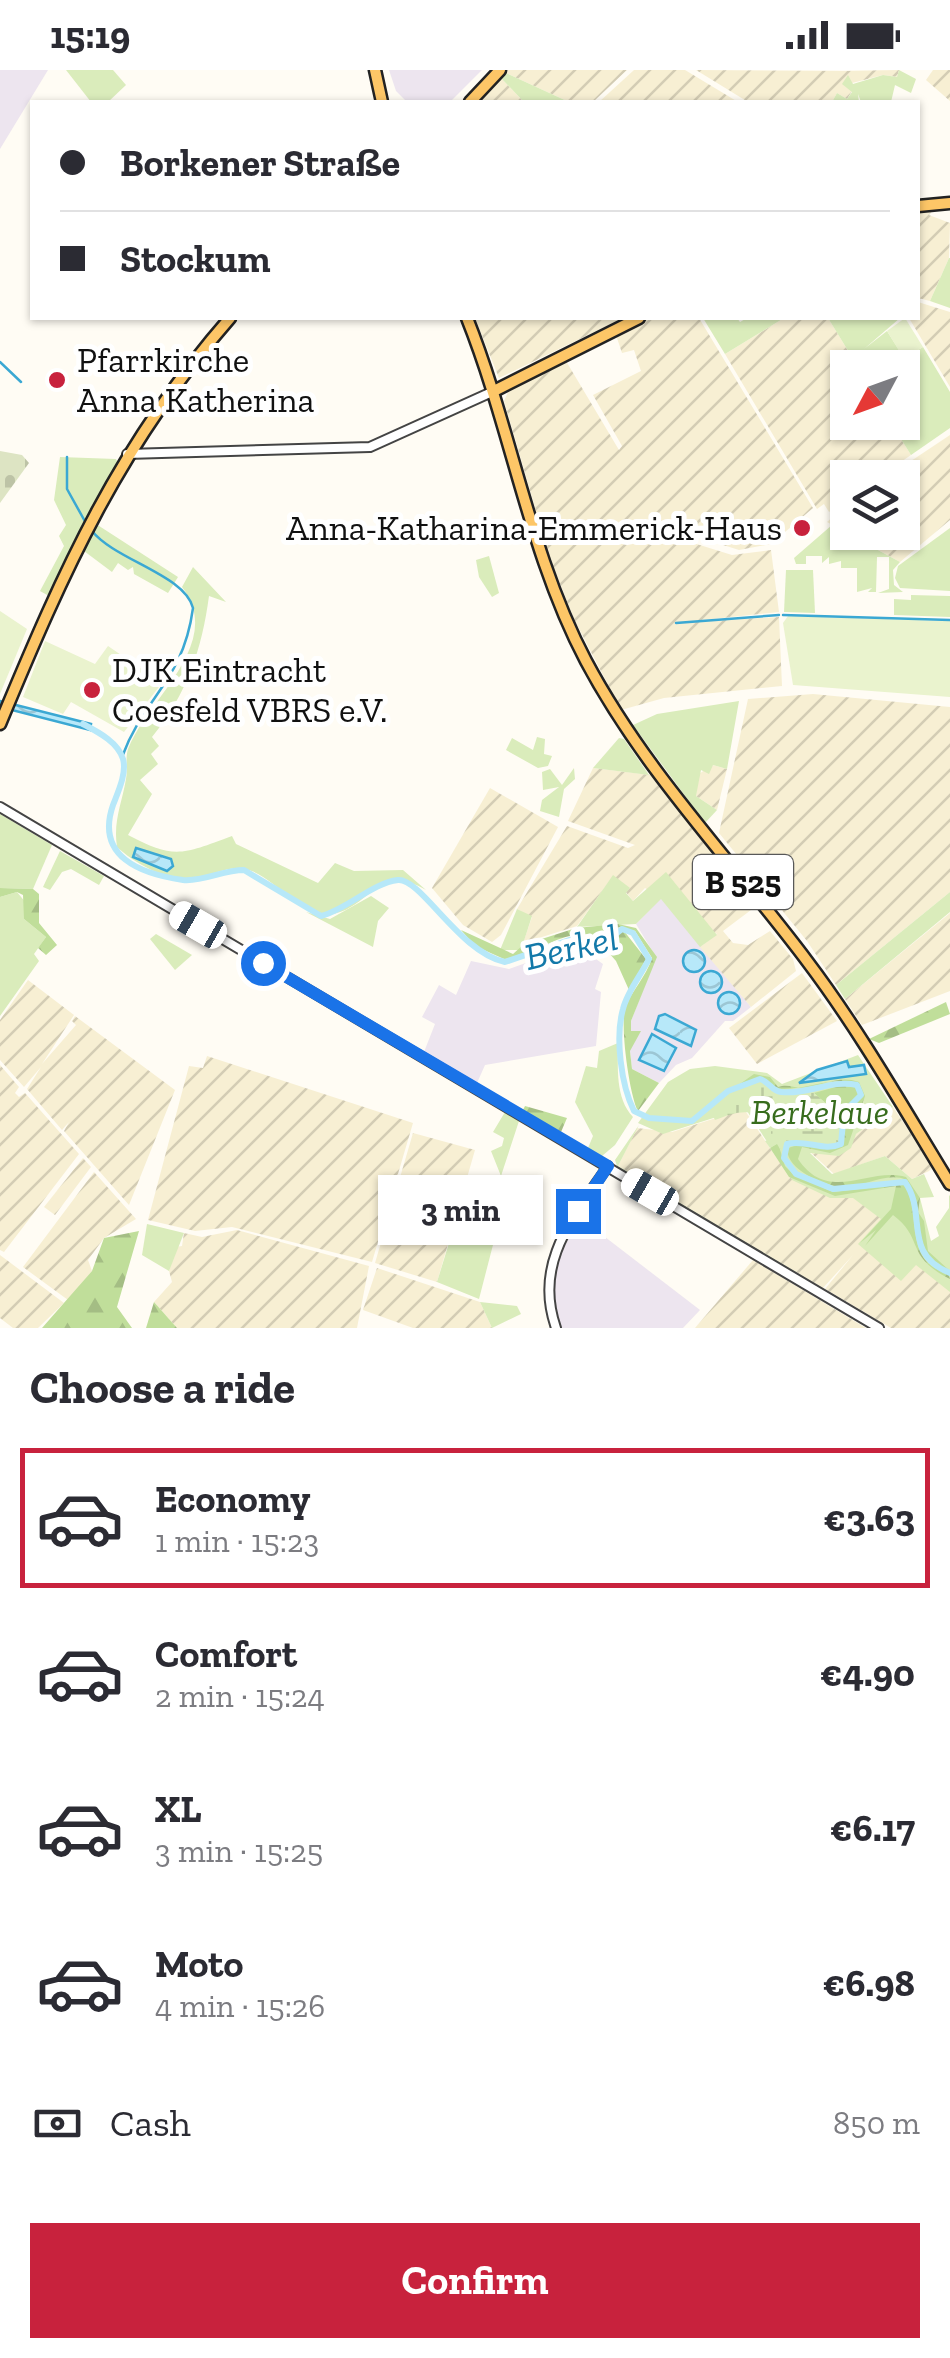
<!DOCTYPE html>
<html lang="en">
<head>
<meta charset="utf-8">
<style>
	body { margin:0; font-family:"Zilla Slab",serif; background:#f2f2f3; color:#2b2b33; height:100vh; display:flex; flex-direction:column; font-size:38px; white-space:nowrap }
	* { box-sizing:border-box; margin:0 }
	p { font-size:32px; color:#7c7c81 }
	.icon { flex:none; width:55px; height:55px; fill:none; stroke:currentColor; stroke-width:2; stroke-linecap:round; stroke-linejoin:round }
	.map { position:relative; height:1258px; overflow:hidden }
	.panel { display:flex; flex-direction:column; background:#fff; flex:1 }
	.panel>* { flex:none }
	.banner { position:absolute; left:30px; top:30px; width:890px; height:220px; border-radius:0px; box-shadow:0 2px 8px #0004; display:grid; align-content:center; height:220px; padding:0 30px; background:#fff }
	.needle { width:65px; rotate:229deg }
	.buttons { position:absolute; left:830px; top:280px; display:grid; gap:20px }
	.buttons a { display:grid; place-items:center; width:90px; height:90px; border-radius:0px; background:#fff; box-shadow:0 2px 8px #0004; font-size:50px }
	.end { position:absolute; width:45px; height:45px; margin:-22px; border:12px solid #1a73e8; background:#fff; box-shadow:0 0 0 5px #fff }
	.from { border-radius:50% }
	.bubble { position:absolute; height:70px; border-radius:0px; background:#fff; box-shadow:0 2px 8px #0004; font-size:32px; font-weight:800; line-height:70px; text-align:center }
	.car { position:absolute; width:30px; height:60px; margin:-30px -15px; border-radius:12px; box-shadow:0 0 8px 2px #0007; background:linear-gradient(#fff 24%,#345 0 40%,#fff 0 76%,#345 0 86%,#fff 0) }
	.banner b { display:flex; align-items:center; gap:35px; height:95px; font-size:38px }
	.banner b+b { border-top:2px solid #e1e1e2 }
	.banner i { width:25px; height:25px; background:#2b2b33 }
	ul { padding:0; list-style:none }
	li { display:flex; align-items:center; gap:30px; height:140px; margin:0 20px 15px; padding:0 10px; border:5px solid transparent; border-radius:0px }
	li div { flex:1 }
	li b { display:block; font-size:38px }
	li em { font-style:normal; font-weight:800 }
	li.on { border-color:#c8223d }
	li>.icon { width:90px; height:90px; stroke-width:1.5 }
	h2 { padding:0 30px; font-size:45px; line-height:120px }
	.pay { display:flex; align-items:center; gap:25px; height:110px; padding:0 30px; font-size:38px }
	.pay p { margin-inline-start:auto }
	.button { display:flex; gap:20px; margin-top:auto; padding:20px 30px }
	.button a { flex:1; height:115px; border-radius:0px; background:#c8223d; color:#fff; font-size:40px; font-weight:800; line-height:115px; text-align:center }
	.status { display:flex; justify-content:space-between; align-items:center; height:70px; padding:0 50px; background:#fff; direction:ltr }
	.status svg { height:28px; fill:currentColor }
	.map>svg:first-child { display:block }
	.industrial { fill:#ede5ef }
	.farmland { fill:url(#farmland-furrows) }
	.grass { fill:#daecbb }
	.forest { fill:url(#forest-firs) }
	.wetland { fill:url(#wetland-marsh) }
	.cemetery { fill:url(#cemetery-stones) }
	.pitch { fill:#eaf3ce }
	.water { fill:url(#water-waves); stroke:#3ba8d3; stroke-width:2.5 }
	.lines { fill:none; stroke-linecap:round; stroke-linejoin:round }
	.stream { stroke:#3ba8d3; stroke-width:2.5 }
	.river { stroke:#b7e8f9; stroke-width:6 }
	.minor-casing { stroke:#444; stroke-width:12 }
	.major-casing { stroke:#222; stroke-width:15 }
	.minor { stroke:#fff; stroke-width:8 }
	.major { stroke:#fdc667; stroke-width:10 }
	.route { stroke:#1a73e8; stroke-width:12 }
	.poi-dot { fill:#c8223d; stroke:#fff; stroke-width:4 }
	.labels { text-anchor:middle; stroke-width:10; stroke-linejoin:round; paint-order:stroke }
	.shield { fill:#fff; stroke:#585858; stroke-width:2.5 }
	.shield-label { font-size:32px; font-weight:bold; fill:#111 }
	.poi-label { font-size:35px; fill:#111; stroke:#fff; text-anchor:start }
	.park-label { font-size:35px; font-style:italic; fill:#376c1d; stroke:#fff }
	.water-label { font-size:38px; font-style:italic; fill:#1379a9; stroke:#fff }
</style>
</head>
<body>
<div class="status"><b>15:19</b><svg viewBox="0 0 49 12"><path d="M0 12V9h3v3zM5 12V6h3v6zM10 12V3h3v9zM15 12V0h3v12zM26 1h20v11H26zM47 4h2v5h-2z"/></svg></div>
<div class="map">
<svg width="950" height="1258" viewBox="0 0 950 1258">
	<defs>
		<pattern id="farmland-furrows" width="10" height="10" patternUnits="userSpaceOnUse" patternTransform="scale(2.5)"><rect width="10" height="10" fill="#f7efd3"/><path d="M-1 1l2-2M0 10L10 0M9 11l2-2" fill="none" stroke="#d3ccb4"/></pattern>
		<pattern id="forest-firs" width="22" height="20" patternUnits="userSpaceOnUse" patternTransform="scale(2.5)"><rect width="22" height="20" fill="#c0de9a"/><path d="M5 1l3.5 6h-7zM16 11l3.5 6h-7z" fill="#a4bd84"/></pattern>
		<pattern id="wetland-marsh" width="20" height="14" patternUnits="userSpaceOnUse" patternTransform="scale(2.5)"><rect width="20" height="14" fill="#daecbb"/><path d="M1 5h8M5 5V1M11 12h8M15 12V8" fill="none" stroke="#bac9a0"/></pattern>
		<pattern id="cemetery-stones" width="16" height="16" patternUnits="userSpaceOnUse" patternTransform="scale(2.5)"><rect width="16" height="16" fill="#dde4c3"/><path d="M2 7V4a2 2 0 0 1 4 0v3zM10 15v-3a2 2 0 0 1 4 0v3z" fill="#bdc3a6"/></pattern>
		<pattern id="water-waves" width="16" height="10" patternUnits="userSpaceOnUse" patternTransform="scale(2.5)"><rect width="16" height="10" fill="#b7e8f9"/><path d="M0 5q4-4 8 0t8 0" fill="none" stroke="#9cc6d4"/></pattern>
	</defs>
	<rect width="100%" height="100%" fill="#fffcf4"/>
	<g class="industrial">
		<polygon points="0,0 48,0 0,79"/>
		<polygon points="389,0 482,0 450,32 407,32 396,21"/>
		<polygon points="661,828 751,937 733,951 725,951 692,988 676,995 659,1013 632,999 630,981 631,951 656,887 636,854"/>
		<polygon points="576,875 603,894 595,919 601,922 596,976 485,995 477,1013 424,982 435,954 422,947 439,915 456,925 471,891 509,899"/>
		<polygon points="579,1147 700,1240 683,1258 559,1258 552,1226 554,1198"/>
	</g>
	<g class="farmland">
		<polygon points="508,0 627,0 593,32 569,32 506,3"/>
		<polygon points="634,0 685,0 738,32 599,32"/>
		<polygon points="696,0 845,1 899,0 897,7 883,5 852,13 848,6 852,21 847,29 837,23 832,32 748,32"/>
		<polygon points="933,0 950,0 950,31 926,10"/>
		<polygon points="501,8 524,32 478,32"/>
		<polygon points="918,140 933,140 929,145 950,153 949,188 930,231 918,228"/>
		<polygon points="918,232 950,242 950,317 909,248 918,248"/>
		<polygon points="475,248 623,248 499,308"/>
		<polygon points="649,248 699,248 813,438 771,474 739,480 679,461 674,467 732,485 771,480 779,542 676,553 779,547 782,616 664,628 621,640 574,549 549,486 504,331 508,322 566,291 619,380 622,376 593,325 641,301 634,280 622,283 616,265"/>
		<polygon points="784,248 828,248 858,297 848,298 848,352 891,353 911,385 879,407 848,408 847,429 829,442 824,434 817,439 725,284"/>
		<polygon points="950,365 950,450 900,492 827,452 847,434 848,462 902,462 902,408 887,407"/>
		<polygon points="813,624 950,637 950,822 836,915 807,871 719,763 748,629"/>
		<polygon points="713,695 727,699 717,740 696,726 697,705"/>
		<polygon points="593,698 651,705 755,837 723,861 733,873 748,875 770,861 793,889 796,901 751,937 700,877 717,864 645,818 633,831 613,806 577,856 523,873 532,847 517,839 567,756 628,778 635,775 568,751"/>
		<polygon points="490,718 558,757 501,865 492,872 463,855 432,818"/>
		<polygon points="950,843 950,921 862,955 845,929"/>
		<polygon points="802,903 837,951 757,994 729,958"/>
		<polygon points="28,910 74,945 42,994 76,955 72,951 75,946 175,1020 129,1135 64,1061 69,1052 62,1060 27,1019 41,997 24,1017 0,990 0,950"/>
		<polygon points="207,986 413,1053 372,1192 232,1157 195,1161 148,1150 189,996 203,998"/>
		<polygon points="0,995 19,1017 15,1023 19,1027 25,1023 79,1084 4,1182 0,1180"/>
		<polygon points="893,1037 933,1097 929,1101 912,1109 885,1086 834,1104 808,1080 853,1066"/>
		<polygon points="744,1039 778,1090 872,1123 893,1145 950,1209 950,1258 891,1258 825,1219 853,1185 823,1218 618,1096 637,1058 672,1062"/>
		<polygon points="413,1063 475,1080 437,1212 375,1193"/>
		<polygon points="83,1088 91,1097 55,1145 44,1137"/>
		<polygon points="94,1102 136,1149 104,1168 88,1190 92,1201 68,1230 23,1197"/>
		<polygon points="237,1160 369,1196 357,1258 177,1258 154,1232 172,1212 169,1201 175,1177 182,1176 184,1163 202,1167"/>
		<polygon points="0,1185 64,1233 38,1258 13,1258 0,1248"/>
		<polygon points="753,1190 866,1258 695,1258"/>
		<polygon points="377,1198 480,1232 492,1258 413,1258 363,1240"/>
	</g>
	<g class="grass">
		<polygon points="66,0 113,0 126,15 108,32 91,32"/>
		<polygon points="899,0 916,9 911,23 895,15 891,32 861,32 858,24 859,32 832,32 837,23 847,29 852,22 842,14 848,5 853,14 883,5 897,7"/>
		<polygon points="506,3 569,32 524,32 501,8"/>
		<polygon points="949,188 950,188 950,238 930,231"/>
		<polygon points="703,248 737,248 740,252 747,248 784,248 725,284"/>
		<polygon points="828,248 900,248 864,279 887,261 904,288 923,277 950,322 950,358 911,385 891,353 902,352 902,298 858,297"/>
		<polygon points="60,387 116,389 118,393 49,526 40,521 64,476 59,466 66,455 54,430"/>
		<polygon points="93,452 178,507 168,523 134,504 133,497 128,500 118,493 112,502 80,478"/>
		<polygon points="832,455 900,492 893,500 894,515 903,522 878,523 889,519 889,487 877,487 876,522 868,522 872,518 857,522 857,498 841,498 841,491 829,494 829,487 822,493 822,486 806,486 806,494 796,494 794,488"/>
		<polygon points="950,458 950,521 900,518 895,508 898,496"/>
		<polygon points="489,486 499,523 492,527 479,507 476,490"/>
		<path d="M193,497L226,532L209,526C202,579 187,624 152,667L159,676L151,684L158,694L140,710L152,724L128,765C175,790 183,784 232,766L236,774L318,813L335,793L354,801L403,800L426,820C374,790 369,845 323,845C300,845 272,804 245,799C229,796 214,804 200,808C173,815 135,794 117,777C113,751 122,733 126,709C128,699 125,688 128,679C147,629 226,573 182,517Z"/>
		<polygon points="786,500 813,500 815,543 784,542"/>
		<polygon points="911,525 950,526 950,547 894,545 894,529 911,530"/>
		<polygon points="739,631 727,699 713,695 709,704 701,700 696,726 717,740 705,753 633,655 657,644"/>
		<polygon points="537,667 545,669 544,684 552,686 548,696 538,698 506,680 512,668 533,680"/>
		<polygon points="619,668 624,669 649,705 593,698"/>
		<polygon points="574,698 575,709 564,719 559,747 540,741 542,730 559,717 543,720 542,702 550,699 562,715"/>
		<polygon points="0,744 52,775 33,819 0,818"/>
		<polygon points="60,781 104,806 99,815 71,799 62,802 50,820 43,817"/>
		<polygon points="666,802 717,865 700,877 661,829 636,854 577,857 613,805 630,818 626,823 633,831"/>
		<polygon points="17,822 26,833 24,849 46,867 34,884 39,891 0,946 0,827"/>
		<polygon points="950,822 950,842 845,929 836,915"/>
		<polygon points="371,826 389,838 378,851 373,877 306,842 330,849"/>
		<polygon points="517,839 532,846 521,880 500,880"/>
		<polygon points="156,864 192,885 175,900 150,869"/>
		<path d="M618,973C618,997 615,1028 633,1047L615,1075L602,1086L588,1078L593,1066L575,1032L586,996L597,998L599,981Z"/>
		<polygon points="858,985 893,1037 856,1064 851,1078 839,1086 810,1083 832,1104 885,1086 912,1109 924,1104 934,1127 920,1128 931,1171 939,1166 936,1157 949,1138 949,1125 950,1126 950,1222 916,1195 901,1211 858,1174 881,1149 853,1128 830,1128 792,1110 745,1038 663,1064 638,1053 668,1012 690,999 715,996 767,1003 782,1014"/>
		<polygon points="505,1042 519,1051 501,1106 491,1081 502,1076 504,1068 493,1062"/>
		<polygon points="639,1055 618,1096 823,1218 618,1099 615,1090"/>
		<polygon points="475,1108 479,1118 487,1120 477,1156 486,1156 494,1171 479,1229 437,1212 468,1111"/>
		<polygon points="147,1154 184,1163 169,1201 142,1185"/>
		<polygon points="480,1232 517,1236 521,1244 492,1258"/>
	</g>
	<g class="forest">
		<polygon points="0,818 33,819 39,824 39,853 57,875 46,885 38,878 46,867 24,849 23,825 17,822 0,827"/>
		<path d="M618,854L636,858L657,887L631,951V961H641L630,981L632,999L659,1013L638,1041C630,1027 620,958 625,939C631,921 646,907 652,888L635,861L619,857C603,874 594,862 574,865C550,869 529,887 504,889L475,876L461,860L513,884L523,875L576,858Z"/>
		<polygon points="624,861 646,889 629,920 616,891 601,874"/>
		<polygon points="946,932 950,944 879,973 869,969"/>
		<path d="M754,1004L770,1007L778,1017C790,1013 795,1020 809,1017C827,1014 840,1005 859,1012L865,1026L848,1075L830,1083L802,1077L798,1089C829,1135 869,1096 906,1107L920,1128L918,1142L924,1151L928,1181L950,1201C910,1186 924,1141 907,1110C885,1101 865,1118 843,1117C824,1116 787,1100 787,1079C807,1067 823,1085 843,1075L845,1045L862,1026L858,1014C835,1005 807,1020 782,1019C773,1019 770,1011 761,1007L737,1016Z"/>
		<polygon points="843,1015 856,1016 860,1025 842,1040 839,1052 837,1043 814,1023"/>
		<polygon points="525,1036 567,1048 561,1062 523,1040"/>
		<path d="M778,1073L785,1096L794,1105L833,1122L904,1114C923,1144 902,1192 948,1203L950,1209C904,1186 925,1169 893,1145L865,1176L876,1160L860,1173L891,1139L896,1116L835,1126L789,1107L770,1078Z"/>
		<polygon points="139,1161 117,1237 132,1258 42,1258 92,1201 104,1168"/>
		<polygon points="154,1232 177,1258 146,1258"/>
	</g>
	<path class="wetland" d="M760,1011L775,1023H814L837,1043L841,1057L831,1066L840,1072C824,1078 805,1067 784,1071L780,1079L777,1074L770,1078L765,1071L771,1069V1060C757,1036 740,1040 715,1050L711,1042L728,1024Z"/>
	<polygon class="cemetery" points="0,381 22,385 29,393 0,433"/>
	<g class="pitch">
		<polygon points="905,248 923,277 904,289 887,261"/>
		<polygon points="0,541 27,559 0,624"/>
		<polygon points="788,546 950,551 950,627 793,615 783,553"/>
		<polygon points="45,571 95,594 108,576 162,613 124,662 71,632 63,644 23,627"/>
	</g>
	<g class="water">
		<polygon points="0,631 91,654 90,660 0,637"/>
		<polygon points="136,778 171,789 173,796 167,801 133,787"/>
		<circle cx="694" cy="891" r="11"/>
		<circle cx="711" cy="912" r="11"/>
		<circle cx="729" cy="933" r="11"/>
		<polygon points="665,944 696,960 691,976 655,959 659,946"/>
		<polygon points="652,964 676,978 664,1001 639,990"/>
		<polygon points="847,991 849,997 864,995 866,1004 799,1013 817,1000"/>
	</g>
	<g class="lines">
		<g class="stream">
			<polyline points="0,292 21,312"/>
			<polyline points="67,387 67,419 87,455"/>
			<path d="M92,461C115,490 185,505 193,538C183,612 144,626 122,687"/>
			<polyline points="783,545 950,550"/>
			<polyline points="676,553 779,545"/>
		</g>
		<path class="river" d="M83,654C98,662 118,672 123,689C127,703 118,722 113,735C95,787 141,804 183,810C203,812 223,800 244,800L321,846C348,839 372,813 398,810C421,808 460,883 505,892L575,868H611L622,859L633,863L649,889C641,905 627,922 623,939C615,967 621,1015 634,1041L649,1048L692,1051L728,1021L760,1009C770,1012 771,1021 781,1022C807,1025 832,1009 857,1015L861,1025L844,1042L841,1074C824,1082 806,1069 787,1074L784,1088L796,1104L833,1119L905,1112C928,1144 901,1183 950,1203"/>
		<defs>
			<g id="minor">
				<polyline points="127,384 370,377 494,321"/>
				<polyline points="0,737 879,1258"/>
				<path d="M556,1258C533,1193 573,1148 608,1096"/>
			</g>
			<g id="major">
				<polyline points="375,0 382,32"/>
				<polyline points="470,32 500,0"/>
				<polyline points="918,136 950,133"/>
				<path d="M467,248C512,361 529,483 586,591C645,702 732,791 807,891C860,961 904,1039 950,1114"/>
				<polyline points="494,321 639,248"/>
				<path d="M0,654C64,500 119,375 230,248"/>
			</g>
		</defs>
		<use href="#minor" class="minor-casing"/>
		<use href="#major" class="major-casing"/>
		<use href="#minor" class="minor"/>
		<use href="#major" class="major"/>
	</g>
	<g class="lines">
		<polyline class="route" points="263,893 608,1096 578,1141"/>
	</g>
	<g class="poi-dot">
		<circle cx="57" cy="310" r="10"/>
		<circle cx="802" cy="458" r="10"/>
		<circle cx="92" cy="620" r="10"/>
	</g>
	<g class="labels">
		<rect class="shield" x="693" y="785" width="100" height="54" rx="8"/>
		<g class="shield-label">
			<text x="743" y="823">B 525</text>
		</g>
		<g class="poi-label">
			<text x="77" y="302">Pfarrkirche<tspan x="77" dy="40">Anna Katherina</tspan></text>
			<text x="782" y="470" text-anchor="end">Anna-Katharina-Emmerick-Haus</text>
			<text x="112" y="612">DJK Eintracht<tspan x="112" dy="40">Coesfeld VBRS e.V.</tspan></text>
		</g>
		<g class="park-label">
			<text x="820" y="1054">Berkelaue</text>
		</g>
		<g class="water-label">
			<text transform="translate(571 877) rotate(-13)" y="13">Berkel</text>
		</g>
	</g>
</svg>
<div class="buttons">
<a><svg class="needle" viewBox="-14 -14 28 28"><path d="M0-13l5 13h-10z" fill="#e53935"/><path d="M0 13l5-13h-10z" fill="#7c7c81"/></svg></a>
<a><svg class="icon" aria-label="layers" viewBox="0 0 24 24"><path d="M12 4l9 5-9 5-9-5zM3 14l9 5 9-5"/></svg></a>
</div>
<i class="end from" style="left:263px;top:893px"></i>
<i class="end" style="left:578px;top:1141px"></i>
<div class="bubble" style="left:378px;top:1105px;width:165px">3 min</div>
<i class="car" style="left:198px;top:855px;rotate:300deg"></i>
<i class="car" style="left:650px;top:1122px;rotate:300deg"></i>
<div class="banner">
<b><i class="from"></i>Borkener Straße</b>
<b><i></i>Stockum</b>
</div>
</div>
<section class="panel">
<h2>Choose a ride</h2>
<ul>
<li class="on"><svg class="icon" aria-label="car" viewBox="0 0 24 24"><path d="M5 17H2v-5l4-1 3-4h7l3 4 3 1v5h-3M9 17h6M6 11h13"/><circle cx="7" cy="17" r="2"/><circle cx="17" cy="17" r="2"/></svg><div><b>Economy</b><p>1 min · 15:23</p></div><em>€3.63</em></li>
<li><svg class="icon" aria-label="car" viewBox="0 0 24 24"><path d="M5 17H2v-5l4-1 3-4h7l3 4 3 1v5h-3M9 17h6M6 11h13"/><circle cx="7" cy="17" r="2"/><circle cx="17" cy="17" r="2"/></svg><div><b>Comfort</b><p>2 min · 15:24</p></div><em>€4.90</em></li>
<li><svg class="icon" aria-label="car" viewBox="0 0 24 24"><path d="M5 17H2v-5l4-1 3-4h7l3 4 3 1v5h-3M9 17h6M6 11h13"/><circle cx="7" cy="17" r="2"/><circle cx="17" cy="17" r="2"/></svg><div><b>XL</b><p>3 min · 15:25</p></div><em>€6.17</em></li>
<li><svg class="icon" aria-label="car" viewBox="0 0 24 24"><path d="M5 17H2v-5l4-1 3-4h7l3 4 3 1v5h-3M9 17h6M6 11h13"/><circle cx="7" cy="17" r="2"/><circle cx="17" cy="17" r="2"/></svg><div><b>Moto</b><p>4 min · 15:26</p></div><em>€6.98</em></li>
</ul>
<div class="pay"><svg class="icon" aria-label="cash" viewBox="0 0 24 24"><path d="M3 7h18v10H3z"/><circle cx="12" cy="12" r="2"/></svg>Cash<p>850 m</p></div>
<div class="button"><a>Confirm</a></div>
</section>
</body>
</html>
